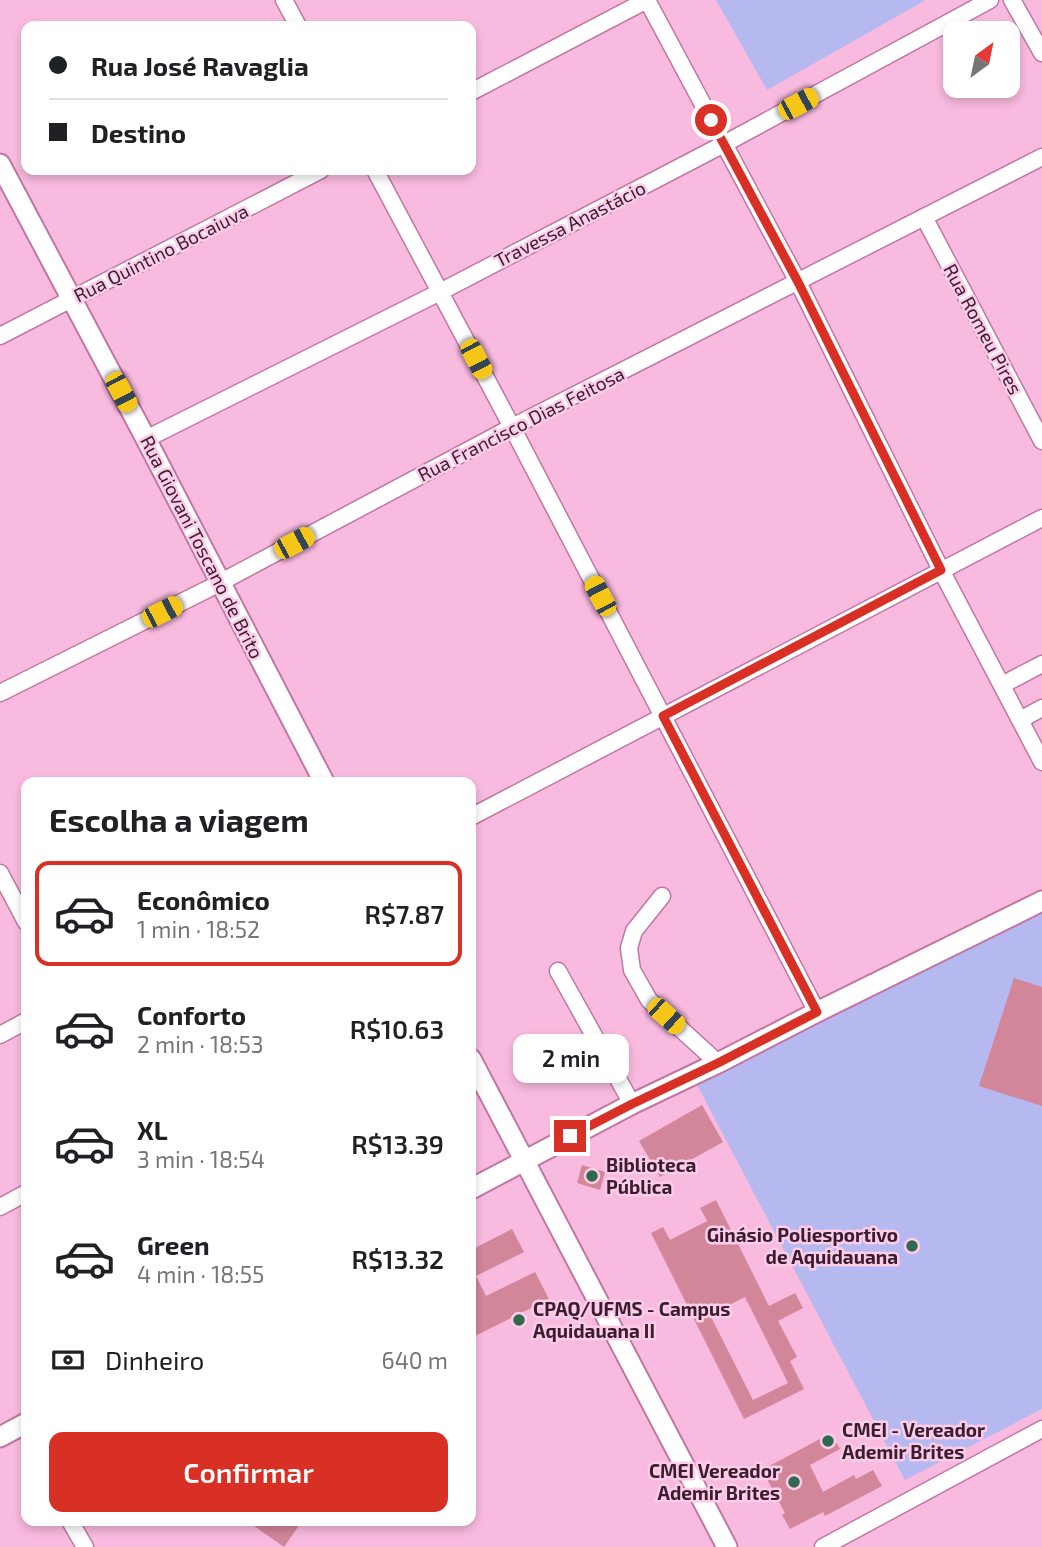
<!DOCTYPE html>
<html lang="pt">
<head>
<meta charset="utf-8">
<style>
	body { margin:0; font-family:"Exo 2",sans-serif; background:#f2f2f2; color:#202124; height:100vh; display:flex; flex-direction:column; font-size:26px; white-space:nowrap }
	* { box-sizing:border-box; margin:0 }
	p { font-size:23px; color:#757577 }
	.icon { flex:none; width:38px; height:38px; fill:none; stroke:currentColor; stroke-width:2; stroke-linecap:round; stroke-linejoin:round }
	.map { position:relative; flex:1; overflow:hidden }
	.panel { position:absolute; left:21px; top:777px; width:455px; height:749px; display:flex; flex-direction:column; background:#fff; border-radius:14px; box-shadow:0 4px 10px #0003 }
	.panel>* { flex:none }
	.hud { position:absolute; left:21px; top:21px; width:455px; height:154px; border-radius:14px; box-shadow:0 4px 10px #0003; display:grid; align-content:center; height:154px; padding:0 28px; background:#fff }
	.needle { width:46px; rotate:33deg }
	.controls { position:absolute; left:943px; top:21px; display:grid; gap:14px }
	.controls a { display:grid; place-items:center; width:77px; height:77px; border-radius:14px; background:#fff; box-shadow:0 4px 10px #0003; font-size:35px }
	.end { position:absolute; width:32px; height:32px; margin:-16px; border:9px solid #d93025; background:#fff; box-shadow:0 0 0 4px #fff }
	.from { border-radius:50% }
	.bubble { position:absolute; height:49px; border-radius:14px; background:#fff; box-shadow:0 4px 10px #0003; font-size:23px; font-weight:600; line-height:49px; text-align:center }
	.car { position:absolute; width:21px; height:42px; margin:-21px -10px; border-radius:9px; box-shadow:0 0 5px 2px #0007; background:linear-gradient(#f5c518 24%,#345 0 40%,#f5c518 0 76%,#345 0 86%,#f5c518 0) }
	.hud b { display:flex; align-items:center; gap:24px; height:66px; font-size:26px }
	.hud b+b { border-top:2px solid #e0e0e0 }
	.hud i { width:18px; height:18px; background:#202124 }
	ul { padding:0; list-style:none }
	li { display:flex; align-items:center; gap:21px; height:105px; margin:0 14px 10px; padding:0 14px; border:4px solid transparent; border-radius:14px }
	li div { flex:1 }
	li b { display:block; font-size:26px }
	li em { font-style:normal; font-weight:600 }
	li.on { border-color:#d93025 }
	li>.icon { width:63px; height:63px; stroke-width:1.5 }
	h2 { padding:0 28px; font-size:32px; line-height:84px }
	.pay { display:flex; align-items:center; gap:18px; height:77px; padding:0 28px; font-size:26px }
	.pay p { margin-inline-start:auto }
	.cta { display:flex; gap:14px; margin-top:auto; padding:14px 28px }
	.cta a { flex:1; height:80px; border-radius:14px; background:#d93025; color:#fff; font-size:28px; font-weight:600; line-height:80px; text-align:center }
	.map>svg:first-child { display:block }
	.green { fill:#b6b8f0 }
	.building { fill:#d2869a; fill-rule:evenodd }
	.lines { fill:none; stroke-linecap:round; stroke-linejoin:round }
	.minor-casing { stroke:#c077a4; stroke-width:19 }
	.major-casing { stroke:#c077a4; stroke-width:23 }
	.minor { stroke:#fff; stroke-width:16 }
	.major { stroke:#fff; stroke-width:19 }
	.route { stroke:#d93025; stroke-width:9 }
	.poi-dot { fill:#316950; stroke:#fccce8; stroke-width:2.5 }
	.labels { text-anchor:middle; stroke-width:5; stroke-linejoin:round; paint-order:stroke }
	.street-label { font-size:19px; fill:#3b1d30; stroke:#fccce8 }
	.poi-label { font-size:19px; font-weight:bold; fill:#3b1d30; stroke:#fccce8; text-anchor:start }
</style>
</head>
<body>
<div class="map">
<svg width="1042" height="1547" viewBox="0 0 1042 1547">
	<rect width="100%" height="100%" fill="#f9badf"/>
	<g class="green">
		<polygon points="716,0 926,0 767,90"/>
		<polygon points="1042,903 1042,1409 905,1480 696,1083"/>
	</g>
	<g class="building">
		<polygon points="1014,978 1042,987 1042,1106 979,1086"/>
		<polygon points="702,1105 723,1142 660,1177 639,1141"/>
		<polygon points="582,1165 605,1172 600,1190 577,1183"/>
		<path d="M716,1200L769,1306L795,1293L803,1308L778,1321L797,1357L790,1361L804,1389L744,1419L651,1233L663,1227L670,1240L707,1221L700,1208ZM745,1297L788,1383L753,1400L710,1315Z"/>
		<polygon points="512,1229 524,1252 476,1276 486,1296 535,1272 549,1299 471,1338 471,1250"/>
		<polygon points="831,1433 840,1449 810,1465 823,1492 854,1475 856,1479 873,1470 882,1486 825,1516 823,1512 790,1529 782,1515 785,1513 762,1470"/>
		<polygon points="247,1521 302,1521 284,1547"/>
	</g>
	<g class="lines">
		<defs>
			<g id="minor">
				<polyline points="284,0 298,26"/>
				<polyline points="1012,0 1042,53"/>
				<polyline points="471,92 647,0 798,282 941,570 1042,762"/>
				<polyline points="375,170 512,427 817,1012"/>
				<polyline points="924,217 1042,441"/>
				<polyline points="0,336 321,170"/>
				<polyline points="146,439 440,292 724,144 990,0"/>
				<polyline points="1002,685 1042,664"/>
				<polyline points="0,693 208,589 512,427 1042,157"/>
				<polyline points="1020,720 1042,708"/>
				<polyline points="471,817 1042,518"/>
				<polyline points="0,873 26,922"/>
				<polyline points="662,896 634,931 629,948 632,970 649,1000 718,1063"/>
				<polyline points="558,971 632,1104"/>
				<polyline points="0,1035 26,1021"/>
				<polyline points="0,1207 26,1193"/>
				<polyline points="70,1521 85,1547"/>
				<polyline points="823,1547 1042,1429"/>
			</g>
			<g id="major">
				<polyline points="0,164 146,439 324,782"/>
				<polyline points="471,1059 727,1547"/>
				<polyline points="471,1189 632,1104 718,1063 817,1012 1042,901"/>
				<polyline points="0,1437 26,1423"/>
			</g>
		</defs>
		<use href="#minor" class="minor-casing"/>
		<use href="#major" class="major-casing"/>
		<use href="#minor" class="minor"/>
		<use href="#major" class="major"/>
	</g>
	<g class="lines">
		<polyline class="route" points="570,1136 632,1104 718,1063 817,1012 663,716 941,570 798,282 711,120"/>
	</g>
	<g class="poi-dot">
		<circle cx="592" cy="1176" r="7"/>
		<circle cx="912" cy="1246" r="7"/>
		<circle cx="519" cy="1320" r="7"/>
		<circle cx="828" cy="1441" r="7"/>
		<circle cx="794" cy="1482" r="7"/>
	</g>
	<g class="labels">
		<g class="street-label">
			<text transform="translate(570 224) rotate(-27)" y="7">Travessa Anastácio</text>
			<text transform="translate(161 253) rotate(-27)" y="7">Rua Quintino Bocaiuva</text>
			<text transform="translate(983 329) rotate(62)" y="7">Rua Romeu Pires</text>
			<text transform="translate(521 424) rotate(-27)" y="7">Rua Francisco Dias Feitosa</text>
			<text transform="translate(202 547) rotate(63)" y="7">Rua Giovani Toscano de Brito</text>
		</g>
		<g class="poi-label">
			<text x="606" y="1172">Biblioteca<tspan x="606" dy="22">Pública</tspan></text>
			<text x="898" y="1242" text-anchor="end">Ginásio Poliesportivo<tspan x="898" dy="22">de Aquidauana</tspan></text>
			<text x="533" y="1316">CPAQ/UFMS - Campus<tspan x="533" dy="22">Aquidauana II</tspan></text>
			<text x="842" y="1437">CMEI - Vereador<tspan x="842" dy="22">Ademir Brites</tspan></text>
			<text x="780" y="1478" text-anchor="end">CMEI Vereador<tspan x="780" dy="22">Ademir Brites</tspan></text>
		</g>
	</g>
</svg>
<div class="controls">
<a><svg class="needle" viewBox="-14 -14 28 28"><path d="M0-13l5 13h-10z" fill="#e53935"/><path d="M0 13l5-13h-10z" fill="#757577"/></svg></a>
</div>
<i class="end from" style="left:711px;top:120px"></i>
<i class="end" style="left:570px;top:1136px"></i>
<div class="bubble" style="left:513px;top:1034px;width:116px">2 min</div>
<i class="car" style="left:798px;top:104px;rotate:62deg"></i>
<i class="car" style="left:476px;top:359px;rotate:152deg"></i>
<i class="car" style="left:121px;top:392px;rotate:152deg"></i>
<i class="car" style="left:294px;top:543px;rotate:62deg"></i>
<i class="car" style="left:600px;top:596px;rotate:332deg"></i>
<i class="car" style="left:162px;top:612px;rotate:63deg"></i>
<i class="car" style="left:666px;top:1016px;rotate:132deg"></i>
<div class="hud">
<b><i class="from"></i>Rua José Ravaglia</b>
<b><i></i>Destino</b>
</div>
<section class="panel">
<h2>Escolha a viagem</h2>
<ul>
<li class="on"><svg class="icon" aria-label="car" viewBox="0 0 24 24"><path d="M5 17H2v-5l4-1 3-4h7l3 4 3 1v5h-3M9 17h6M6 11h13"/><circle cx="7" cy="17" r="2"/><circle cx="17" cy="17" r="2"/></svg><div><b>Econômico</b><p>1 min · 18:52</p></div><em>R$7.87</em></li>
<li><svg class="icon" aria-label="car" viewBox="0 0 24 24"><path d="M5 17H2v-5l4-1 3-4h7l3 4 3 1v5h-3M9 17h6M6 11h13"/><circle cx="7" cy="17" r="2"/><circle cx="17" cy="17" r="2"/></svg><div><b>Conforto</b><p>2 min · 18:53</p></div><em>R$10.63</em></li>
<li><svg class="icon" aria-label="car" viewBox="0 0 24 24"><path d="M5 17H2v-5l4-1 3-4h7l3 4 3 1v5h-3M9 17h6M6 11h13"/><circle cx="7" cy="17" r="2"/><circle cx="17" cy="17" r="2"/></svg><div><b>XL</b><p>3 min · 18:54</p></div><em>R$13.39</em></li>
<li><svg class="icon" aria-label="car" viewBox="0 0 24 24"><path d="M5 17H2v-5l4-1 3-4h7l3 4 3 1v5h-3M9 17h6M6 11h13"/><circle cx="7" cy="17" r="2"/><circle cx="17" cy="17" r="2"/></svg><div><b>Green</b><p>4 min · 18:55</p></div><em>R$13.32</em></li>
</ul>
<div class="pay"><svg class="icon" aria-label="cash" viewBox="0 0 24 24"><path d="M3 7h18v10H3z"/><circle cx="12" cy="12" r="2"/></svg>Dinheiro<p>640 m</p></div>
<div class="cta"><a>Confirmar</a></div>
</section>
</div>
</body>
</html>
